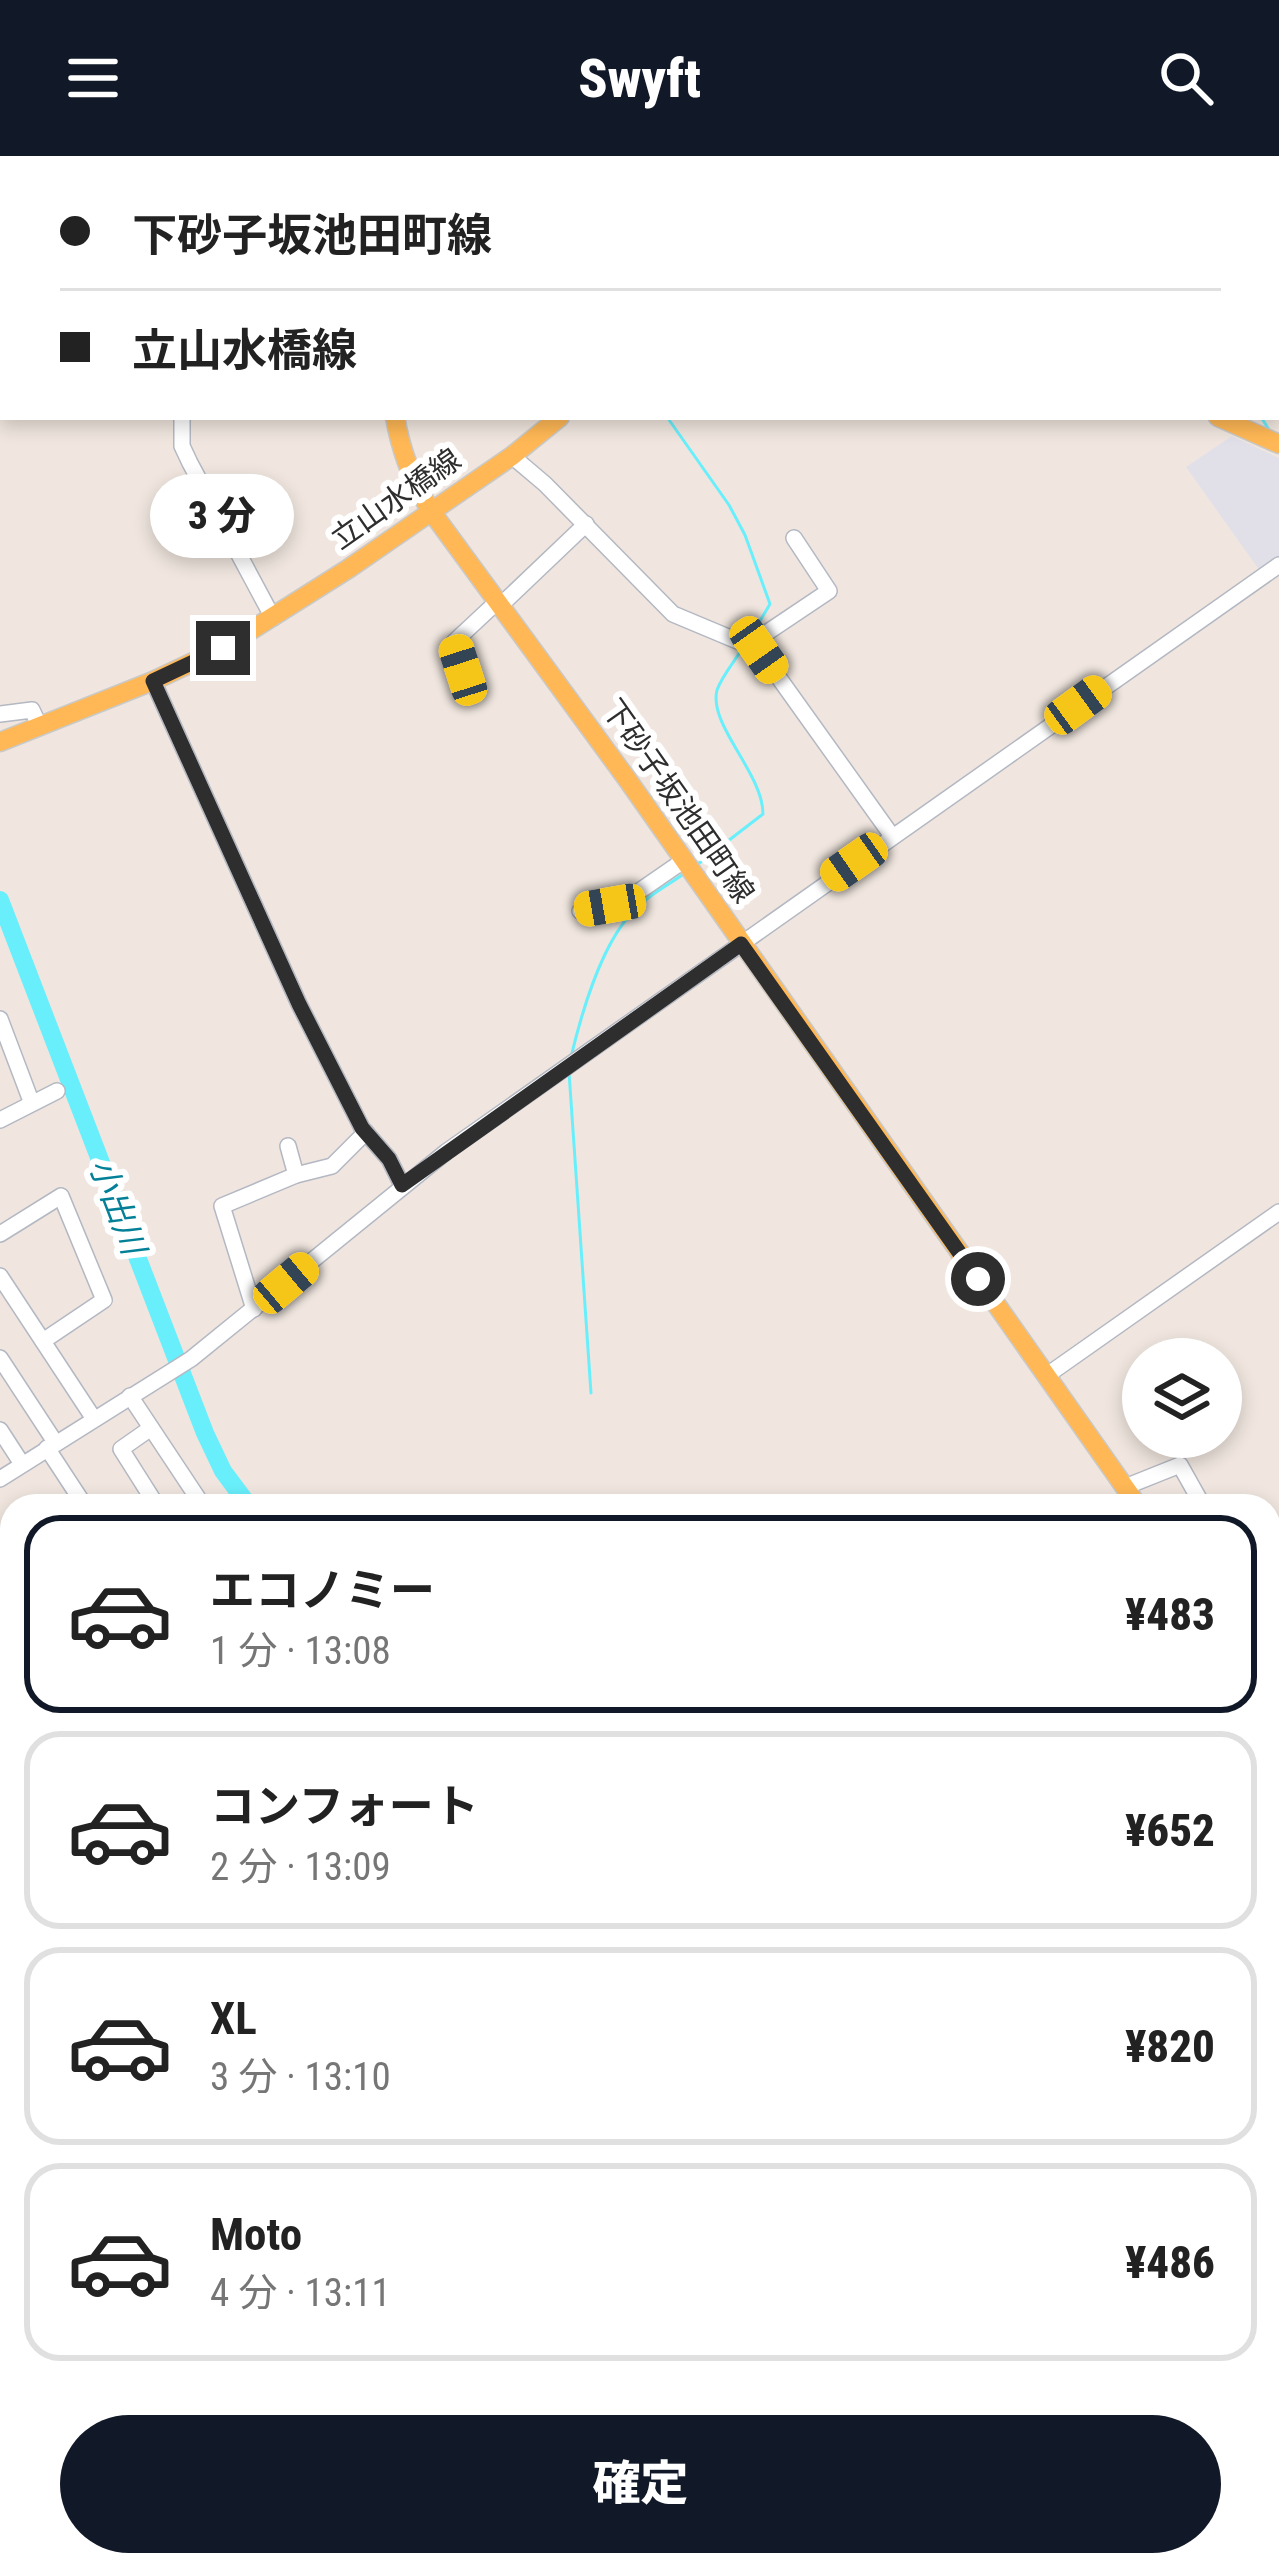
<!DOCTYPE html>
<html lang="ja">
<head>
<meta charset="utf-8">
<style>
	body { margin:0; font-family:"Roboto Condensed","Noto Sans JP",sans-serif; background:#f2f2f2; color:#222; height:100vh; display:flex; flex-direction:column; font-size:45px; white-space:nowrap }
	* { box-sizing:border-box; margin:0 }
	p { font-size:39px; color:#767676 }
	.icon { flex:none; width:66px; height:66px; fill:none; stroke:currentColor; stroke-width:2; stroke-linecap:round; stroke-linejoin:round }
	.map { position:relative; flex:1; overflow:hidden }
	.side { position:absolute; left:0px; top:1338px; width:1281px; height:1083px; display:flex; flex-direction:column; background:#fff; border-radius:36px 36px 0 0; box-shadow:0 6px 18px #0003 }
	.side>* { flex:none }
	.guide { position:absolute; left:0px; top:0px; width:1281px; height:264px; box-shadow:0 6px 18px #0003; display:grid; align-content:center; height:264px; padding:0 60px; background:#fff }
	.fabs { position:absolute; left:1122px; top:1182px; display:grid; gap:24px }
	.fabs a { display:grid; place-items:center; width:120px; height:120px; border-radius:50%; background:#fff; box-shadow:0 6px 18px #0003; font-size:60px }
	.end { position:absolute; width:54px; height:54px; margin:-27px; border:15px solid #2e2e2e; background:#fff; box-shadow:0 0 0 6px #fff }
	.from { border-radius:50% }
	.bubble { position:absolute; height:84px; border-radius:42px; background:#fff; box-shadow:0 6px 18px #0003; font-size:39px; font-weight:800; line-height:84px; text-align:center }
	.car { position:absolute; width:36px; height:72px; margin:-36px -18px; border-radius:15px; box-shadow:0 0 9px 3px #0007; background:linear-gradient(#f5c518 24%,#345 0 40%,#f5c518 0 76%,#345 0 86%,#f5c518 0) }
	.guide b { display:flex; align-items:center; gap:42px; height:114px; font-size:45px }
	.guide b+b { border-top:3px solid #e0e0e0 }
	.guide i { width:30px; height:30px; background:#222 }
	ul { padding:21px 0 0; list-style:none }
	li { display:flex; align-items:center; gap:36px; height:198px; margin:0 24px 18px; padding:0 36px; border:6px solid #e0e0e0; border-radius:36px }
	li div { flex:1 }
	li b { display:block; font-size:45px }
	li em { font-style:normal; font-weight:800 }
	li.current { border-color:#111827 }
	li>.icon { width:108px; height:108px; stroke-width:1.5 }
	.action { display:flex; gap:24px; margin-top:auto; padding:24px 60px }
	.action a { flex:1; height:138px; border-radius:72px; background:#111827; color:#fff; font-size:48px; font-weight:800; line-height:138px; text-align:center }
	header { display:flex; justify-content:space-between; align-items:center; height:156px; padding:0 60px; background:#111827; color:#fff; font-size:54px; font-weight:800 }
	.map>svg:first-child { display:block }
	.industrial { fill:#e1e0e8 }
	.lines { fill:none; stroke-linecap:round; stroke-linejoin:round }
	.stream { stroke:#69effb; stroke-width:3 }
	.river { stroke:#69effb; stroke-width:18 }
	.minor-casing { stroke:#b3b8c2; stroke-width:18 }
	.major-casing { stroke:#c9c9c9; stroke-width:21 }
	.highway-casing { stroke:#c9c9c9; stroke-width:24 }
	.minor { stroke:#fff; stroke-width:15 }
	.major { stroke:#ffb855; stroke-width:18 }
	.highway { stroke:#ff845b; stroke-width:21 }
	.route { stroke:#2e2e2e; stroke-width:15 }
	.labels { text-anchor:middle; stroke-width:12; stroke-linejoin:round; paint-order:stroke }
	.street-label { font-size:30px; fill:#2e2e2e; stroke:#fff }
	.water-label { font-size:33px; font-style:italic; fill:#038097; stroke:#fff }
</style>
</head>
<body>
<header><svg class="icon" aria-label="menu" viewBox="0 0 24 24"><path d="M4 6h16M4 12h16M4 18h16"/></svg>Swyft<svg class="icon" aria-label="search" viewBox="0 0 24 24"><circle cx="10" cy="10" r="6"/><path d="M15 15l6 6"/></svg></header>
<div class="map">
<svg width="1279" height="2419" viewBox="0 0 1279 2419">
	<rect width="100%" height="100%" fill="#f0e6df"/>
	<polygon class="industrial" points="1232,280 1279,302 1279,402 1260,415 1186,311"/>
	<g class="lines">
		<g class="stream">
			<polyline points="580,0 580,3"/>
			<polyline points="1077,0 1079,3"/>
			<polyline points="1246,3 1246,0"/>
			<polyline points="1278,71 1279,73"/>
			<polyline points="667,261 729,349 745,379 770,448 751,480"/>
			<polyline points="1261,261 1271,277"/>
			<path d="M698,708L763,658C763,617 708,569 717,534C722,520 734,506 742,493"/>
			<path d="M571,901C581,859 601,790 631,758C645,741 667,730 685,717"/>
			<polyline points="569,916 591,1237"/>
			<polyline points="1269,2304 1279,2316"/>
		</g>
		<g class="river">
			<polyline points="22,3 23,0"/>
			<polyline points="0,84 3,73"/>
			<polyline points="0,744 205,1277 223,1315 249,1350"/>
			<polyline points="241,2419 244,2409"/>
		</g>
		<defs>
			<g id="minor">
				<polyline points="131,0 131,3"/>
				<polyline points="182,261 182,290 190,307 273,462"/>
				<polyline points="512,300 545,328 673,458 759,494 892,680"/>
				<polyline points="502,448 586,368"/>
				<polyline points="750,488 829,435 794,382"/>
				<polyline points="463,514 454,486 499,444"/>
				<polyline points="153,525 299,848 362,972 389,1003 402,1029"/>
				<polyline points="0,558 32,554 39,569"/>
				<polyline points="580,755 628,743 683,705"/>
				<polyline points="0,863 31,945"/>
				<polyline points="0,964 57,935"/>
				<polyline points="288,990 296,1019 332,1010 366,976"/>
				<polyline points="0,1078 61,1040 104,1144 43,1185"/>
				<polyline points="0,1120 94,1263"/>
				<polyline points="254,1153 222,1050 296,1019"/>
				<polyline points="0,1202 55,1286"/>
				<polyline points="1046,1220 1279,1056"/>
				<polyline points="130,1240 203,1350"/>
				<polyline points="151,1272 121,1293 157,1350"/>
				<polyline points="0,1274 22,1308"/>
				<polyline points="47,1292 85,1350"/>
				<polyline points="0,1323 191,1203 446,996 1279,409"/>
				<polyline points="1125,1331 1180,1309 1203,1350"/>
				<polyline points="0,1439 12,1453"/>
				<polyline points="1269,1500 1279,1495"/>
				<polyline points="0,2110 12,2102"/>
				<polyline points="0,2133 12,2137"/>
				<polyline points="0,2343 12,2345"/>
				<polyline points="848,2409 854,2419"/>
			</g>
			<g id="major">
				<polyline points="346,0 347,3"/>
				<polyline points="607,0 614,3"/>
				<polyline points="755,3 757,0"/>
				<path d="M395,261C401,296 412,325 431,355L627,623L1138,1350"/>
				<polyline points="1218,261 1279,288"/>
				<polyline points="0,586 153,525 223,492 348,413 512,300 560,261"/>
				<polyline points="1269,1552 1279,1575"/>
			</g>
			<g id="highway">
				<polyline points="0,2381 12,2382"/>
				<polyline points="0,2404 12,2406"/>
				<polyline points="39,2409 139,2419"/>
				<polyline points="276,2409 343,2419"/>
			</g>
		</defs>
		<use href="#minor" class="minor-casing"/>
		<use href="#major" class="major-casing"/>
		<use href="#highway" class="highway-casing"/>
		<use href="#minor" class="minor"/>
		<use href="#major" class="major"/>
		<use href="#highway" class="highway"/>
	</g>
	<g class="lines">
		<polyline class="route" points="223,492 153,525 299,848 362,972 389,1003 402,1029 741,788 978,1123"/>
	</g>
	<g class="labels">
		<g class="street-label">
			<text transform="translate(396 343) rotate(-35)" y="10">立山水橋線</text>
			<text transform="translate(678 645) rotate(55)" y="10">下砂子坂池田町線</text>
		</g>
		<g class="water-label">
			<text transform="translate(118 1050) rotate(69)" y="12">小出川</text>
		</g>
	</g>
</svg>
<div class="fabs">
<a><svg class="icon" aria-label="layers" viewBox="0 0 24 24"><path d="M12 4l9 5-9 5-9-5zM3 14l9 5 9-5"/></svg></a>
</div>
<i class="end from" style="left:978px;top:1123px"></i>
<i class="end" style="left:223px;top:492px"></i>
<div class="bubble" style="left:150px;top:318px;width:144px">3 分</div>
<i class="car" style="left:759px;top:494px;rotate:145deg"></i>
<i class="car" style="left:463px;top:514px;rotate:342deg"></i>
<i class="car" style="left:1078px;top:549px;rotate:54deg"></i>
<i class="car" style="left:854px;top:706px;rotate:235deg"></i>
<i class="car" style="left:610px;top:749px;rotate:260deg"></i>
<i class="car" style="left:286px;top:1127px;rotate:50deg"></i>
<div class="guide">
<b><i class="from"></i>下砂子坂池田町線</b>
<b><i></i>立山水橋線</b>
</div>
<section class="side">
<ul>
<li class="current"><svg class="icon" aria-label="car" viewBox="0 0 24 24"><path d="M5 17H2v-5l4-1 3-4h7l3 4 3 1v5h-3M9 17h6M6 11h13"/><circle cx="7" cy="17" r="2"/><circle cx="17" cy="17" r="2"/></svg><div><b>エコノミー</b><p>1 分 · 13:08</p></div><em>¥483</em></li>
<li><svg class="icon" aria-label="car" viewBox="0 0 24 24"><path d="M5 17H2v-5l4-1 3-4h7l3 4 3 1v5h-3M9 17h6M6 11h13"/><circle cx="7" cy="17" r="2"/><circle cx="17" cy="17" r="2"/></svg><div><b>コンフォート</b><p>2 分 · 13:09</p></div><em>¥652</em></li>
<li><svg class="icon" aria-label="car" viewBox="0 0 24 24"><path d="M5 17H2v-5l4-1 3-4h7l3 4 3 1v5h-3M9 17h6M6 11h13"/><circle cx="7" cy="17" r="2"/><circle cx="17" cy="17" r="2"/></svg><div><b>XL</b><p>3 分 · 13:10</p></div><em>¥820</em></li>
<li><svg class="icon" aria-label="car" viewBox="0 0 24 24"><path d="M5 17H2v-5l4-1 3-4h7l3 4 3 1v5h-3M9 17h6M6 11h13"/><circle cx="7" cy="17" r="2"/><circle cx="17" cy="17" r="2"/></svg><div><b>Moto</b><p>4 分 · 13:11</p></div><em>¥486</em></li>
</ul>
<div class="action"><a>確定</a></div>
</section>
</div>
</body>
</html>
